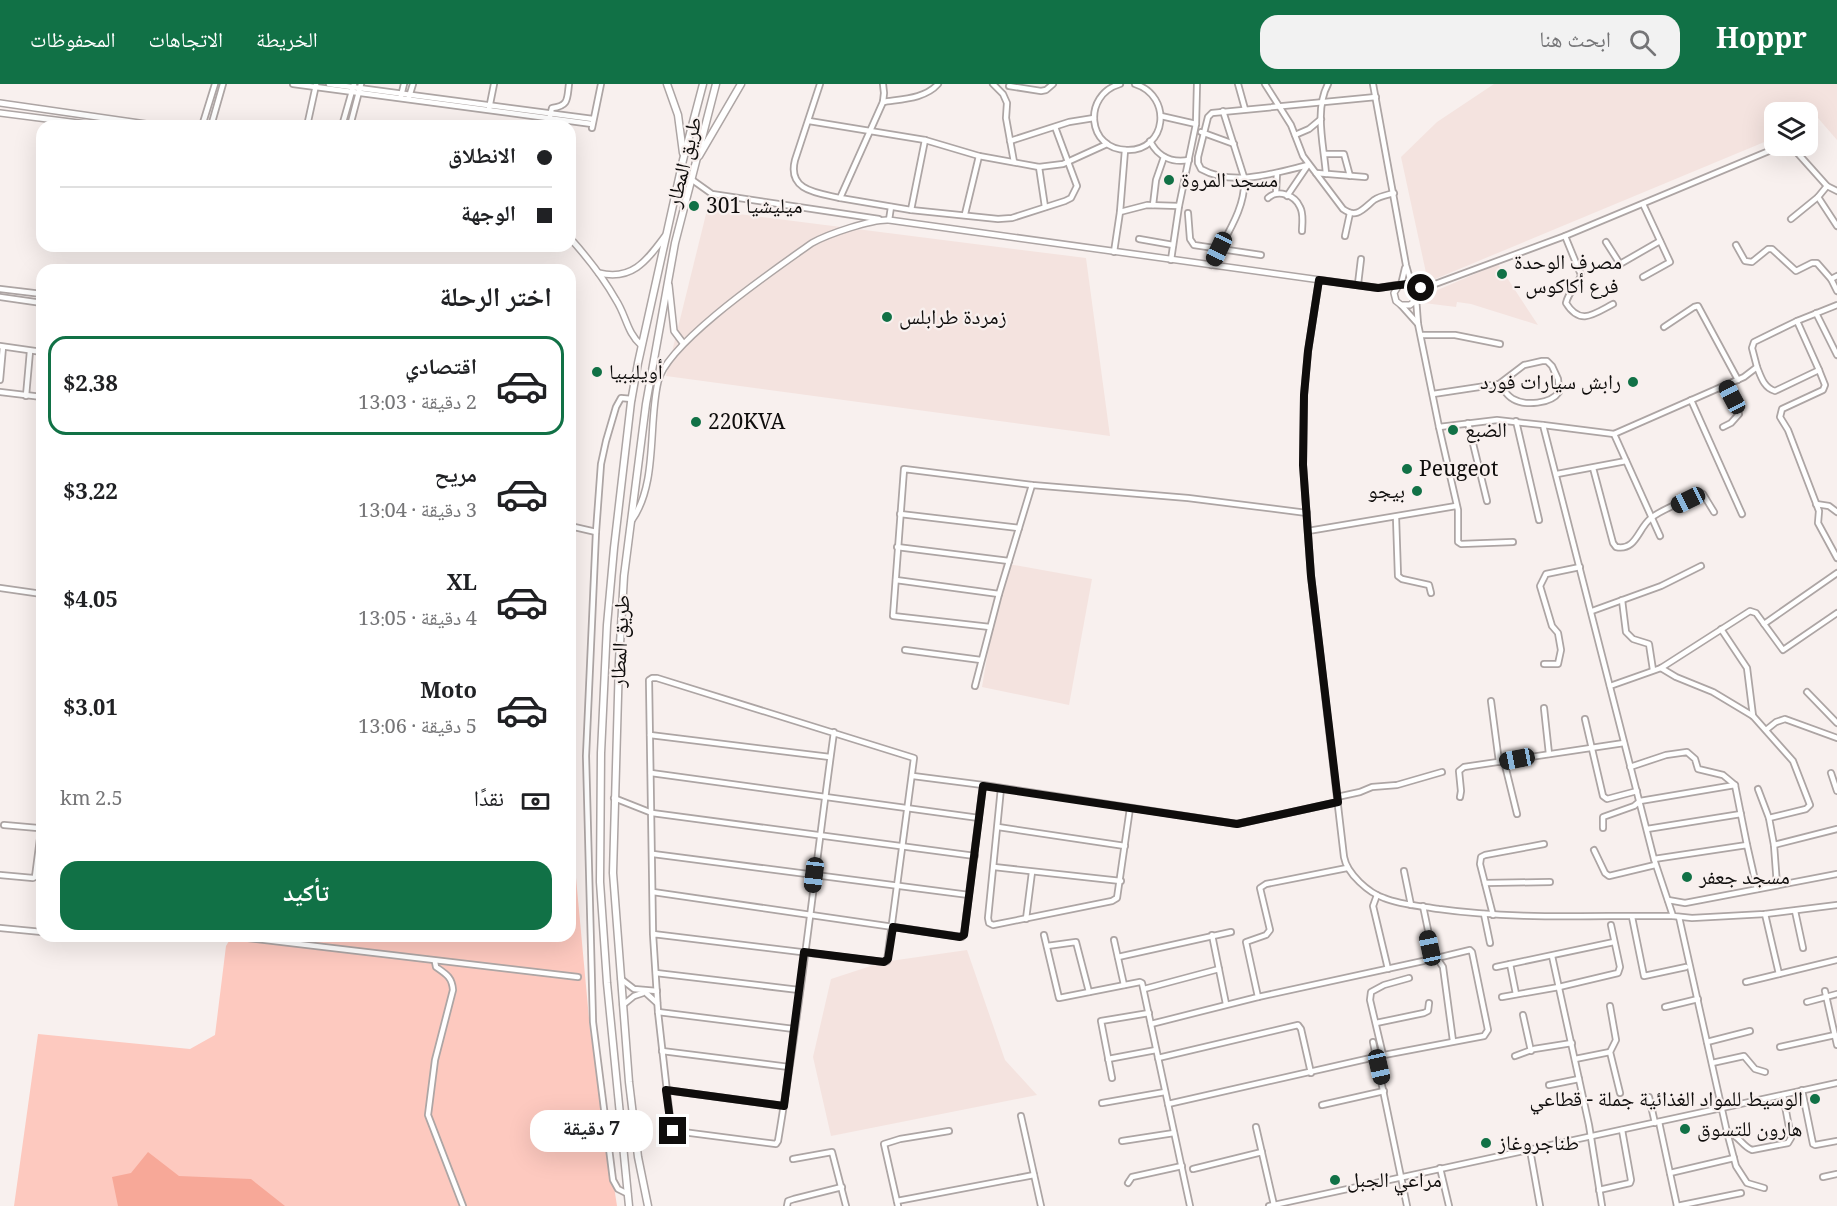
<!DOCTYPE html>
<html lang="ar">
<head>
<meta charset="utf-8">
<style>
	body { margin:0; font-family:Georgia,"Noto Naskh Arabic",serif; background:#f2f2f2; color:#202124; direction:rtl; height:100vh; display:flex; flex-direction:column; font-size:22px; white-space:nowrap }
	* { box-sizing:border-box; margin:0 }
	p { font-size:20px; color:#757577 }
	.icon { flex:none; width:33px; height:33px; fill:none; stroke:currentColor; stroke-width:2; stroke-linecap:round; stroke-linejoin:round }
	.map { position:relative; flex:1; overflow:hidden; direction:ltr }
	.sheet { position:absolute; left:36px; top:180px; width:540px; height:678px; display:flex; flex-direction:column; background:#fff; border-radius:18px; box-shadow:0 6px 24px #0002; direction:rtl }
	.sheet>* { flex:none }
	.top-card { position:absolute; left:36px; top:36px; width:540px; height:132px; border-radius:18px; box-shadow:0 6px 24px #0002; direction:rtl; display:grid; align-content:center; height:132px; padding:0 24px; background:#fff }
	.tools { position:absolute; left:1764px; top:18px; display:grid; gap:12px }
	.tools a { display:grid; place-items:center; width:54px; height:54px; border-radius:12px; background:#fff; box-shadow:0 6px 24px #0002; font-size:30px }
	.end { position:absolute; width:27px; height:27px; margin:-14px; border:8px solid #0f0d0c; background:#fff; box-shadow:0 0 0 3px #fff }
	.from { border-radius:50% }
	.bubble { position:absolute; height:42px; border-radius:18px; background:#fff; box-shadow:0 6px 24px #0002; font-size:20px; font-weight:800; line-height:42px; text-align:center; direction:rtl }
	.car { position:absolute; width:18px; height:36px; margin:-18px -9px; border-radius:8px; box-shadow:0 0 4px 2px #0007; background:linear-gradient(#222 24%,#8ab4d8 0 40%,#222 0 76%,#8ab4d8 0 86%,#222 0) }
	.top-card b { display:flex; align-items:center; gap:21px; height:57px; font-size:22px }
	.top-card b+b { border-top:2px solid #e0e0e0 }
	.top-card i { width:15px; height:15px; background:#202124 }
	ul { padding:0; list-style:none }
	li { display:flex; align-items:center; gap:18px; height:99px; margin:0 12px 9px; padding:0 12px; border:3px solid transparent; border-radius:18px }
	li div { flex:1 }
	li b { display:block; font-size:22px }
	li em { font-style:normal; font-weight:800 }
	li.selected { border-color:#117146 }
	li>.icon { width:54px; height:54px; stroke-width:1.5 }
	h2 { padding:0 24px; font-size:27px; line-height:72px }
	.pay { display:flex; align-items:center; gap:15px; height:66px; padding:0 24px; font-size:22px }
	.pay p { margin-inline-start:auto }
	.cta { display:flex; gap:12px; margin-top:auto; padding:12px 24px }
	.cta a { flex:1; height:69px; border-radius:18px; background:#117146; color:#fff; font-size:24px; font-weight:800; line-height:69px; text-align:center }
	header { display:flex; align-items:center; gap:36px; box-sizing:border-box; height:84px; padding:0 30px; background:#117146; color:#fff }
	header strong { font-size:28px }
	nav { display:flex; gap:33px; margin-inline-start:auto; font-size:21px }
	.search { width:420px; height:54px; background:#f2f2f2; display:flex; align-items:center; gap:15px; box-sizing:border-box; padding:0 21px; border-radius:18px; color:#757577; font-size:22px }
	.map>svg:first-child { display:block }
	.built { fill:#f4e3df }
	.green { fill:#fdc9bf }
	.water { fill:#f7a898 }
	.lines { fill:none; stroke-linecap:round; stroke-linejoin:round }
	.minor-casing { stroke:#ada5a4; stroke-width:8 }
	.major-casing { stroke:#ada5a4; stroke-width:8 }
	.highway-casing { stroke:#ada5a4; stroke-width:9 }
	.minor { stroke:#fff; stroke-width:4.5 }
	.major { stroke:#fff; stroke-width:5 }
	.highway { stroke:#fff; stroke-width:6 }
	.route { stroke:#0f0d0c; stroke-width:8 }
	.poi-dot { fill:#117146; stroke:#f8f0ee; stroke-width:2 }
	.labels { text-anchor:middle; stroke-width:4.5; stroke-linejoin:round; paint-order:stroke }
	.street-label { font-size:21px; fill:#0f0d0c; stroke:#f8f0ee }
	.poi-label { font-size:21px; fill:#0f0d0c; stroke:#f8f0ee; text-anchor:start }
</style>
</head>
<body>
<header>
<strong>Hoppr</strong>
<div class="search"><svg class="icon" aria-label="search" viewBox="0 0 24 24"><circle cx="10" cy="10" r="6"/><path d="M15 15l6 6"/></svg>ابحث هنا</div>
<nav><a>الخريطة</a><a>الاتجاهات</a><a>المحفوظات</a></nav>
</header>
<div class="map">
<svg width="1837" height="1122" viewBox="0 0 1837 1122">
	<rect width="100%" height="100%" fill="#f8f0ee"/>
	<g class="built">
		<polygon points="1494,0 1837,0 1837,56 1818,34 1808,39 1808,28 1774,28 1774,54 1428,198 1401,73 1437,38"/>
		<polygon points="707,126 1086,174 1110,352 666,292"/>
		<polygon points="1498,180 1538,241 1471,220 1457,218 1456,223 1424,219 1426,211"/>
		<polygon points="1003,479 1092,495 1069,621 982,603"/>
		<polygon points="967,866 1005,976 1037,1011 831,1052 813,973 831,895 883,878"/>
	</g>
	<polygon class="green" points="570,729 590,945 617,1122 14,1122 38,950 190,965 215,951 226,862 232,852 570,852"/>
	<polygon class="water" points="148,1068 179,1092 251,1095 285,1122 118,1122 112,1093 131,1089"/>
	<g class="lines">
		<defs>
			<g id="minor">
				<polyline points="293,0 592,40"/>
				<polyline points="329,0 593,35"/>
				<path d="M820,0L795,76C787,107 818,109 840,114L883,18L884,9L883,0"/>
				<polyline points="993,0 1003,10 1007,19 1006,34 1014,78"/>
				<path d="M1120,0C1082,11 1087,66 1127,66C1167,67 1173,12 1135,0"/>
				<polyline points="1238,0 1245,25"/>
				<path d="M1265,0L1291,41L1303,72L1343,125C1357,135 1363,125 1374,116C1380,112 1387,111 1394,109"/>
				<polyline points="1373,0 1406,181 1412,202"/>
				<polyline points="1009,2 1041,7 1046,6 1053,0"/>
				<polyline points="401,12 404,0"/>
				<polyline points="409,13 413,0"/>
				<path d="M883,18C901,15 925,15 938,0"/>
				<polyline points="489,25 494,0"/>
				<path d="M550,32L552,24C569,22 567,15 569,0"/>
				<polyline points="1161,32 1196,40"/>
				<polyline points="809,37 925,56 979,72 1039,83 1063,80 1107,60"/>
				<polyline points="202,42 215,0"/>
				<polyline points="211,42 223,0"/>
				<polyline points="307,42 316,1"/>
				<polyline points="342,42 354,0"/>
				<polyline points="350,42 361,0"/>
				<polyline points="592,44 601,0"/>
				<polyline points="1201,48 1234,60"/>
				<polyline points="1295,51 1309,45 1321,35"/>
				<polyline points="1010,57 1069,38 1094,34"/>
				<path d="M1150,57C1158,73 1172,79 1189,76"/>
				<polyline points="1325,70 1344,70 1350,92"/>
				<path d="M1308,81C1275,89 1233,103 1201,85L1198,79V73L1208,33L1212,29L1376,13"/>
				<polyline points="1039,83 1045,123"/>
				<polyline points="1316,89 1365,93"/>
				<path d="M1326,90C1324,62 1314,26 1328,0"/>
				<polyline points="691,95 712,110 879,135"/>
				<polyline points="1827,102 1818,113 1837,142"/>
				<polyline points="1276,109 1277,89"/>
				<polyline points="1287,112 1308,81"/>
				<polyline points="840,114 911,126 998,135 1012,134 1065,117 1071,114 1077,102 1055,43"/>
				<path d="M1268,114C1278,105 1295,111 1300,123C1304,130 1302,140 1302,147"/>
				<polyline points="1153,121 1156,96 1164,73"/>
				<polyline points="911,126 925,56"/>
				<polyline points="1120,128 1147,121 1179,122"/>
				<polyline points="1188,129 1190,155 1194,161 1261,171"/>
				<polyline points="965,130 979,72"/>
				<polyline points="1791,135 1818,113"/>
				<polyline points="889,136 891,123"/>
				<polyline points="1345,152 1350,129"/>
				<path d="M1565,152L1581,191C1578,202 1569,206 1566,219C1580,242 1594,230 1613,220"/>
				<polyline points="1139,155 1173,161"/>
				<polyline points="1606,158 1620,180 1660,157"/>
				<polyline points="1736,161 1745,177 1752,178 1768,165 1772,165 1796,187 1812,179 1817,179 1831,195"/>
				<polyline points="1114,168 1120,128 1125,66"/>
				<polyline points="1171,176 1179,122 1196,40 1197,0"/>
				<path d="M1211,181C1224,154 1247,124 1244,93L1223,27"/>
				<polyline points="1837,192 1831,195 1837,207"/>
				<polyline points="1643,193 1670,178 1643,120"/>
				<path d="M1319,196L1308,267L1304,311L1303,380L1311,492L1344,773C1347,790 1369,809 1384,814C1401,821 1421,822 1439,825C1516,836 1595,831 1673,832"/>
				<polyline points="1358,200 1361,175"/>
				<polyline points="1401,201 1405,184"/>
				<polyline points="0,205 42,210"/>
				<polyline points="1417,212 1427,203 1565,152 1781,62 1793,64 1827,102 1837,107"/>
				<polyline points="0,213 42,219"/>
				<polyline points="1416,214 1418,240"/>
				<polyline points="1401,221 1418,240 1439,343 1497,336 1543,341 1654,775 1673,832 1692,834 1765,830 1837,821"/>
				<polyline points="1816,229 1837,271"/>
				<polyline points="1664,243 1694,223 1698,222 1738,296"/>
				<polyline points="1421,251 1455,251 1500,260"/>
				<polyline points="0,262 42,268"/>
				<path d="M1757,283C1761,293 1764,304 1775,307L1819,286L1797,237"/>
				<polyline points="1819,286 1825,301 1823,306 1782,325 1780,333 1788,346 1819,427 1818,439 1837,474"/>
				<polyline points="0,296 3,263"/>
				<polyline points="0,308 42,313"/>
				<path d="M1433,310L1499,300L1524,281L1542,277H1547L1552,282L1558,295L1559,308C1551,320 1525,322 1513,315C1507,312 1503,305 1499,300"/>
				<polyline points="26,312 30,267"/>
				<polyline points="1691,316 1742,430"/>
				<polyline points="1516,337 1539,436"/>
				<polyline points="1468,339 1487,417"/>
				<polyline points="1543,341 1614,350 1744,293 1757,283 1752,264 1754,258 1797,237 1837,221"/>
				<polyline points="1439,343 1458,426 1458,458 1461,460 1513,458"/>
				<polyline points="1723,343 1731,339 1739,330 1726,301"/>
				<polyline points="1614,350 1660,452"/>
				<path d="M1593,384L1613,459L1616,463C1636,467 1638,445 1650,435C1659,426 1688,416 1701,409L1703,410L1714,428"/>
				<polyline points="1557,390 1626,377"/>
				<polyline points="1816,420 1829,422 1837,428"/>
				<polyline points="900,430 1019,444"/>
				<polyline points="1396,433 1398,492 1402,495 1429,501 1431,509"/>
				<polyline points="570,442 596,448"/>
				<polyline points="1308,447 1456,422"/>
				<polyline points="897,463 1009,477"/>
				<polyline points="896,496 999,510"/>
				<polyline points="0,504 42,510"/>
				<polyline points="1622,516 1626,548 1633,555 1649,560 1653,586"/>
				<polyline points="1592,527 1661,502 1701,482"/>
				<polyline points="1764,540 1837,489"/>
				<polyline points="990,543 893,532 904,385 1032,401 1188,414 1307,429"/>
				<polyline points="1721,545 1747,584 1753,632"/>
				<polyline points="905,566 981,576"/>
				<polyline points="1544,580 1558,580 1561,566 1558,549 1552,542 1540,502 1546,490 1580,483"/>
				<polyline points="1661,584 1676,593 1713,608 1753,632 1793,677 1810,721 1806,725 1769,734 1774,761"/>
				<polyline points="975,602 999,510 1032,401"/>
				<polyline points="1610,602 1661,584 1750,527 1756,529 1783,566 1837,529"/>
				<polyline points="1807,608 1837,639"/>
				<polyline points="1491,617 1499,678"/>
				<polyline points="1544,624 1549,670"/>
				<polyline points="1585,635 1603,712 1607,715 1637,707"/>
				<polyline points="1766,646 1776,638 1785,635 1837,654"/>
				<polyline points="650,651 830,673"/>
				<polyline points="1504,677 1517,730"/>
				<polyline points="1630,683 1666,671 1687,668 1695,675 1698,685 1723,691 1735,701"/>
				<polyline points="651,689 979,734"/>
				<polyline points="1831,689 1837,707"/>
				<polyline points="983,701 1237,740 1338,718"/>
				<polyline points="1001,704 988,834 989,839 993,841 1112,817 1117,814 1130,724"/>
				<polyline points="1758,705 1769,734"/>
				<polyline points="1337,713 1360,708 1372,703 1397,701 1442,688"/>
				<polyline points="1460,713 1461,707 1459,687 1464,683 1624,659"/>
				<polyline points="614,714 652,729 975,772"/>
				<polyline points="998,743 1125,762"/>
				<polyline points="1603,744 1603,733 1634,722 1640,717 1735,701 1747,761"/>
				<polyline points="1647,745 1741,730"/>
				<polyline points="1594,766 1605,789 1609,792 1655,781"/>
				<polyline points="653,770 969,811"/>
				<polyline points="1654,775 1747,761 1757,805"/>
				<polyline points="994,783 1121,797"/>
				<polyline points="1404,787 1411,821"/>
				<polyline points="0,791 33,794 35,793 41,747 38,744 4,741"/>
				<polyline points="1485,799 1550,798"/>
				<polyline points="1777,801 1774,761 1837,745"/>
				<polyline points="653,808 962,853 964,850 983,701 913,692"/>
				<polyline points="1377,811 1373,822 1388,885"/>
				<polyline points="1668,816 1685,819 1837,790"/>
				<polyline points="1795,827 1803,864"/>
				<polyline points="1484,830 1490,859"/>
				<polyline points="1765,830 1779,890 1837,876"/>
				<polyline points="1493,831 1480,780 1481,773 1485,771 1544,760"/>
				<polyline points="1632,833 1644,892 1686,883"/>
				<polyline points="1679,833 1727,1048 1736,1082 1747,1099 1764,1104"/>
				<polyline points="1026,835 1032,788"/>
				<polyline points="0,844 42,848"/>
				<path d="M653,850L883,878L887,877L914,674L657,594H652L649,596L653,850L658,928L671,1043L675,1047L776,1060L778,1057C801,921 815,784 834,648"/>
				<polyline points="1044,851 1059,914 1140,898 1142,899 1190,1122"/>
				<polyline points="1212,851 1226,920"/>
				<polyline points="230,852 578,893"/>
				<polyline points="1114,856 1124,901"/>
				<polyline points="1047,862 1076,858 1089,908"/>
				<polyline points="1552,872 1589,1041 1602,1122"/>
				<polyline points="1118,873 1231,848"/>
				<path d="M435,878L436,883C446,890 452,893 453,906L435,976L428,1031L463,1122"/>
				<polyline points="1510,880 1516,910"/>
				<polyline points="1496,883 1614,858"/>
				<polyline points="656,889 799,906"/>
				<polyline points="621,895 634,905 657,907"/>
				<polyline points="1746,898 1779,890"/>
				<polyline points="1144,905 1219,885"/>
				<polyline points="1825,907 1837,961"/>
				<polyline points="646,909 657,919"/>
				<polyline points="1258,913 1437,874 1443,883 1453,957"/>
				<polyline points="1502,913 1559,903 1618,889 1620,883 1611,841"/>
				<polyline points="1807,918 1837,910"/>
				<polyline points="623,921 634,912 643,909"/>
				<polyline points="1610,922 1616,956 1610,968 1620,1009"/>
				<polyline points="1665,923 1698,915"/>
				<polyline points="658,928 794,945"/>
				<polyline points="1523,931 1531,967"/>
				<polyline points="1376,939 1424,929 1428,927 1429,919"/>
				<polyline points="1151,940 1258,913 1246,858 1266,851 1270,846 1260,804 1266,800 1347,784"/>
				<polyline points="1373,958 1407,1122"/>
				<polyline points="1707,958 1750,947"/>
				<polyline points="1780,963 1835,951"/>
				<polyline points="662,967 789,983"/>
				<polyline points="1383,971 1370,916 1371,908 1384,901 1409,894"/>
				<polyline points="1515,972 1534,965 1572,959"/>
				<polyline points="1158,974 1298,941 1301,945 1311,989"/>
				<polyline points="1108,975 1156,966"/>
				<polyline points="1575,975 1610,968"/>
				<polyline points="1712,979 1744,972 1755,985 1765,988"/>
				<polyline points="1112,994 1101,937 1149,929"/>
				<polyline points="1549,1001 1579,995"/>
				<polyline points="666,1006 784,1022"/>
				<polyline points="1802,1006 1813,1060 1815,1061 1837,1057"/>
				<polyline points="1649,1013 1655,1039"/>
				<polyline points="1102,1019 1165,1008"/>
				<polyline points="1168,1020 1384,971 1484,952 1488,946 1472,868 1470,866 1437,874 1433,870 1423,822"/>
				<polyline points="1322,1021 1384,1007"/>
				<polyline points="1021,1032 1041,1122"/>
				<polyline points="1659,1038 1677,1122"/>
				<polyline points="1256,1043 1274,1121"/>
				<path d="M1727,1048C1739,1051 1742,1062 1752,1066L1788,1059L1791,1054L1783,1011"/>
				<polyline points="1122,1057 1174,1049"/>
				<polyline points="1530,1066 1540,1122"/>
				<polyline points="793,1075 832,1068 846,1122"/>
				<polyline points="1440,1084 1449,1122"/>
				<polyline points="1193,1085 1262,1068"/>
				<polyline points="1670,1089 1734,1074"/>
				<polyline points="1823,1093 1837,1090"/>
				<polyline points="1128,1099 1132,1093 1182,1082"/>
				<polyline points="1599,1106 1630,1099 1631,1096 1622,1046"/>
				<polyline points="628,1110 618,1105 613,1096 593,938 586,672 596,448 601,380 606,357 616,323 621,314 632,315"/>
				<polyline points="897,1117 1034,1091"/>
				<polyline points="787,1122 788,1117 794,1115 842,1103"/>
				<polyline points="898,1122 884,1060 900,1055 949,1047"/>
				<polyline points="1269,1122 1837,999"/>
				<polyline points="1677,1122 1741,1109"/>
			</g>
			<g id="major">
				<polyline points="0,19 160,42"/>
				<polyline points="0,29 102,42"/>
				<path d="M570,154C587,173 603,193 616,216C626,231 627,249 641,261"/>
				<path d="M599,189C633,197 647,176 665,152"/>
				<polyline points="669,201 674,247 683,259"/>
				<path d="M632,436C658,399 648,341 658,298C666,259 777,184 812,159C828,150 872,135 889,136L1378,204C1391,203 1410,194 1417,209L1415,217L1410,221H1401L1396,217L1394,209L1399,201"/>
			</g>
			<g id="highway">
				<polyline points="667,0 678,31 683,69"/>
				<polyline points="699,72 741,0"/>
				<polyline points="629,1122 607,899 600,798 601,669 607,541 614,464 631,318 638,279 683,76 703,0"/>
				<polyline points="648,1122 638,1073 629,998 613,789 619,577 624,492 646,320 675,159 716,0"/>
			</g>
		</defs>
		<use href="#minor" class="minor-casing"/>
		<use href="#major" class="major-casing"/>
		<use href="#highway" class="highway-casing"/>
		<use href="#minor" class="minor"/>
		<use href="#major" class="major"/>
		<use href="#highway" class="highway"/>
	</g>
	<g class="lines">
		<polyline class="route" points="673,1047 671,1043 666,1006 784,1022 804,868 884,878 888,875 893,843 960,853 964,851 983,702 1237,740 1338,718 1311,492 1303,381 1304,311 1308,267 1319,196 1378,204 1407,200 1414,204 1421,204"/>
	</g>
	<g class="poi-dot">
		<circle cx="1169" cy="96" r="6"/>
		<circle cx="694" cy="122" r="6"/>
		<circle cx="1502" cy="190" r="6"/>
		<circle cx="887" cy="233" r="6"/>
		<circle cx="597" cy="288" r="6"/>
		<circle cx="1633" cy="298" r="6"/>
		<circle cx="696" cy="338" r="6"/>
		<circle cx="1453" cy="346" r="6"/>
		<circle cx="1407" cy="385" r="6"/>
		<circle cx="1417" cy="407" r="6"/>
		<circle cx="1687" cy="793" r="6"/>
		<circle cx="1815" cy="1015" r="6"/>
		<circle cx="1685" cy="1045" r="6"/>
		<circle cx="1486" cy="1059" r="6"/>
		<circle cx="1335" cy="1096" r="6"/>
	</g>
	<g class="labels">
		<g class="street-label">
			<text transform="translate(684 78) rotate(-76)" y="7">طريق المطار</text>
			<text transform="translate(620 557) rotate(-87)" y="7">طريق المطار</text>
		</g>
		<g class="poi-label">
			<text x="1181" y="103">مسجد المروة</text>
			<text x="706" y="129">ميليشيا 301</text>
			<text x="1514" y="185">مصرف الوحدة<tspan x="1514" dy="24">- فرع أكاكوس</tspan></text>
			<text x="899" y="240">زمردة طرابلس</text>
			<text x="609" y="295">أويليبيا</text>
			<text x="1621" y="305" text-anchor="end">رابش سيارات فورد</text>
			<text x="708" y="345">220KVA</text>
			<text x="1465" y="353">الضبع</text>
			<text x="1419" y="392">Peugeot</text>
			<text x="1405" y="414" text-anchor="end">بيجو</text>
			<text x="1699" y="800">مسجد جعفر</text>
			<text x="1803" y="1022" text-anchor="end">الوسيط للمواد الغذائية جملة - قطاعي</text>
			<text x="1697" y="1052">هارون للتسوق</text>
			<text x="1498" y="1066">طناجروغاز</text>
			<text x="1347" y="1103">مراعي الجبل</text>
		</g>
	</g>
</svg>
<div class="tools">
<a><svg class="icon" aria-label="layers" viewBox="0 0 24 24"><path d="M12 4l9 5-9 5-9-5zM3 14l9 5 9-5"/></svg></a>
</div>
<i class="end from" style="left:1421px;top:204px"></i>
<i class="end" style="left:673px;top:1047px"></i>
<div class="bubble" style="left:530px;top:1026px;width:123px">7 دقيقة</div>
<i class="car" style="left:1219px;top:165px;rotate:205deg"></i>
<i class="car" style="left:1732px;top:313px;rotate:332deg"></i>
<i class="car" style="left:1688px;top:416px;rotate:244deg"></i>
<i class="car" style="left:1517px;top:675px;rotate:259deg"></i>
<i class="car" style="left:814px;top:791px;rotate:187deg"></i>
<i class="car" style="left:1430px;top:864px;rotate:348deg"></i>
<i class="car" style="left:1379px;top:983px;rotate:167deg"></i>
<div class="top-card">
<b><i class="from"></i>الانطلاق</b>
<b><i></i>الوجهة</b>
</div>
<section class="sheet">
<h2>اختر الرحلة</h2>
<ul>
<li class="selected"><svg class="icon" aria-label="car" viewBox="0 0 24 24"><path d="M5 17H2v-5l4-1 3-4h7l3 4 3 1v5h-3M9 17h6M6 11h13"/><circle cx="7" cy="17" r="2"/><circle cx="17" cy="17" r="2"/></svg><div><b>اقتصادي</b><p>2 دقيقة · 13:03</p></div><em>$2.38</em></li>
<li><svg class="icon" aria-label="car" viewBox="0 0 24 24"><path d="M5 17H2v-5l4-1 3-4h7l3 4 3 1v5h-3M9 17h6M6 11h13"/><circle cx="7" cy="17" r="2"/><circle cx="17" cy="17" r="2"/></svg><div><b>مريح</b><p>3 دقيقة · 13:04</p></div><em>$3.22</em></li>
<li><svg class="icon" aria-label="car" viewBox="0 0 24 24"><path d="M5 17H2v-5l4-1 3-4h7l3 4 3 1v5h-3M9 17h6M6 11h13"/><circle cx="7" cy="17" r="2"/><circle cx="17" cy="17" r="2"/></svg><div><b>XL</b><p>4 دقيقة · 13:05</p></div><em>$4.05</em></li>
<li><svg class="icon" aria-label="car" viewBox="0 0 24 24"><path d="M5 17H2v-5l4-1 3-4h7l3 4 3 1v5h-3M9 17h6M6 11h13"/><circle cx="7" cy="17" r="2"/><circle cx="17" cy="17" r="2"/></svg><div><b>Moto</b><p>5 دقيقة · 13:06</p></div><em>$3.01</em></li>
</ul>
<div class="pay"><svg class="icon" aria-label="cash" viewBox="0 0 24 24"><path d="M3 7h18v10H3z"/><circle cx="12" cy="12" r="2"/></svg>نقدًا<p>2.5 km</p></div>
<div class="cta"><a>تأكيد</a></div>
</section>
</div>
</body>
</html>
